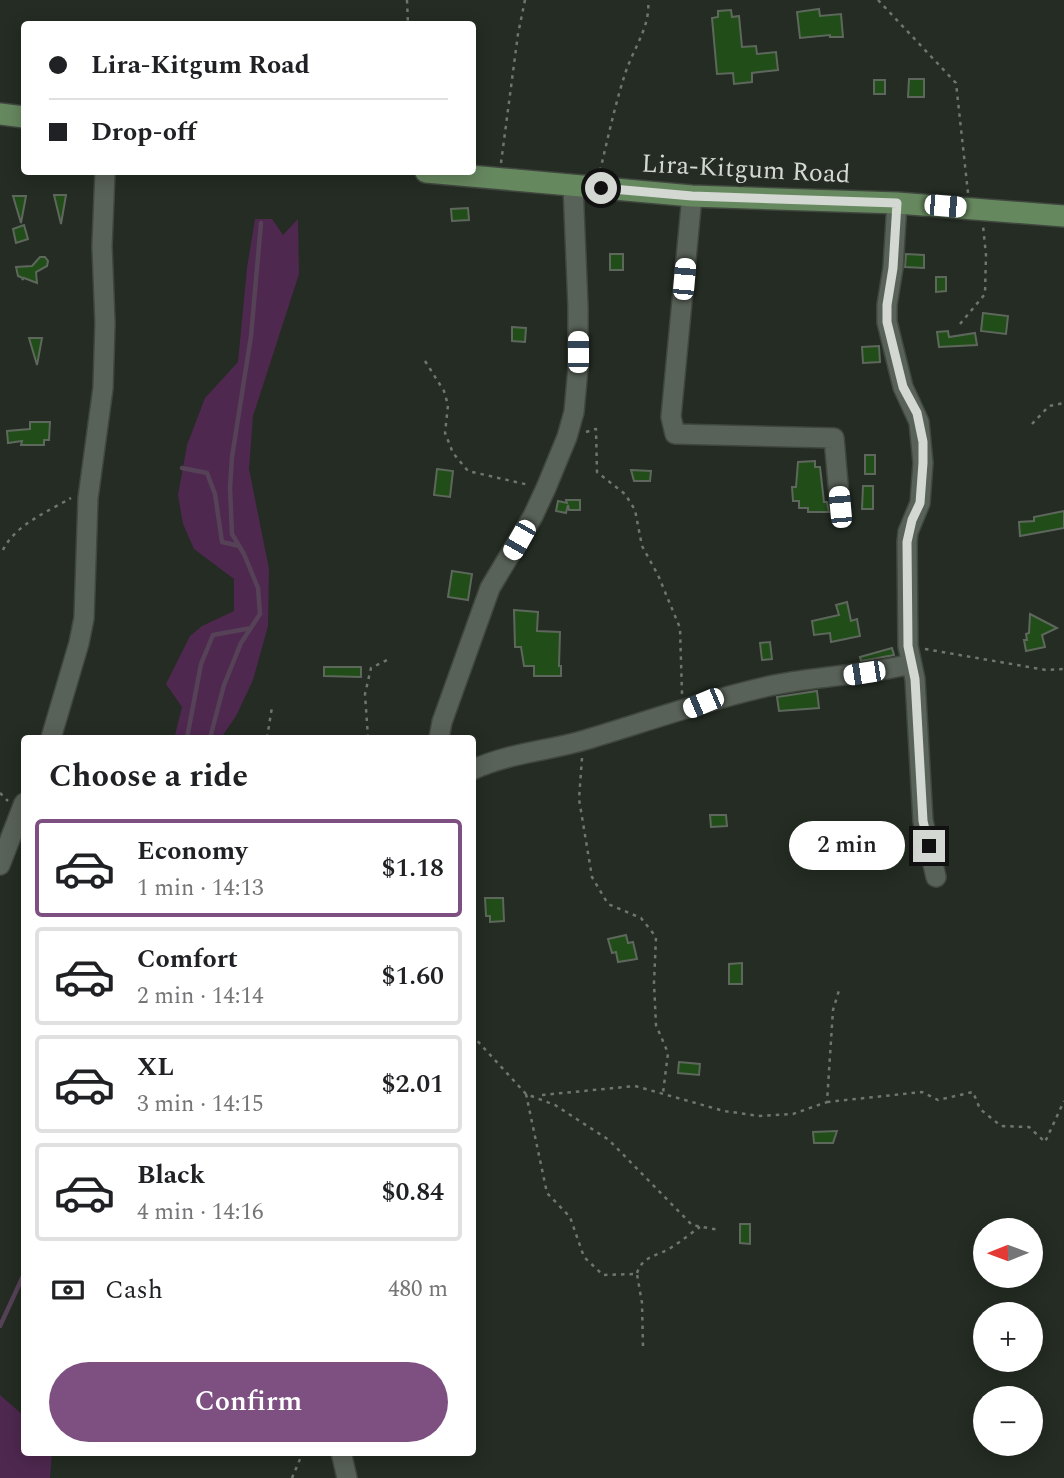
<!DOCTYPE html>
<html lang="en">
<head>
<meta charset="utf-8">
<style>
	body { margin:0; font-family:Spectral,serif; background:#f6f6f6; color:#202124; height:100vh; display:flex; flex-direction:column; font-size:26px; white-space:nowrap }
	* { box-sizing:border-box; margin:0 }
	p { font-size:23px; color:#757577 }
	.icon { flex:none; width:38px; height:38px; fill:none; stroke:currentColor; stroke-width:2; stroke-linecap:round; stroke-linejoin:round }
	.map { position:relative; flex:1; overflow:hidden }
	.details { position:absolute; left:21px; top:735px; width:455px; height:721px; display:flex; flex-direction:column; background:#fff; border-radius:7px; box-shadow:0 4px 18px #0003 }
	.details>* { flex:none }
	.banner { position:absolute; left:21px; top:21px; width:455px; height:154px; border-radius:7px; box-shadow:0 4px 18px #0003; display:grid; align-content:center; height:154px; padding:0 28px; background:#fff }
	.needle { width:46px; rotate:269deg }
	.buttons { position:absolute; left:973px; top:1218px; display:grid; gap:14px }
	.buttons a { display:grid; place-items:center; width:70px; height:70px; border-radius:50%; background:#fff; box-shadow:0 4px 18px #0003; font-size:35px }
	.end { position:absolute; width:32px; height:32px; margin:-16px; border:9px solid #d3d8d2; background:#111; box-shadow:0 0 0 4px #111 }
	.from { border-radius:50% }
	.bubble { position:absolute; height:49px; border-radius:24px; background:#fff; box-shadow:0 4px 18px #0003; font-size:23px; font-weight:600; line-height:49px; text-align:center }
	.car { position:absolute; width:21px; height:42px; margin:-21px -10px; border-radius:9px; box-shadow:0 0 5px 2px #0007; background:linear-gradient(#fff 24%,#345 0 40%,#fff 0 76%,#345 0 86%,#fff 0) }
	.banner b { display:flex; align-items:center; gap:24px; height:66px; font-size:26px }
	.banner b+b { border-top:2px solid #e0e0e0 }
	.banner i { width:18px; height:18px; background:#202124 }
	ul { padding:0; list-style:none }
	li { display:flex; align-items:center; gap:21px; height:98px; margin:0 14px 10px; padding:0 14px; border:4px solid #e0e0e0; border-radius:7px }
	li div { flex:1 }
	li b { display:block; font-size:26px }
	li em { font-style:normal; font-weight:600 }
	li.selected { border-color:#7e5081 }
	li>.icon { width:63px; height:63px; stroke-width:1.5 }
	h2 { padding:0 28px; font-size:32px; line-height:84px }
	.pay { display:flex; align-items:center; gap:18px; height:77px; padding:0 28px; font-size:26px }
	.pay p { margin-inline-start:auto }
	.primary-button { display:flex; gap:14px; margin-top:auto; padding:14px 28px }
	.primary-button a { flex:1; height:80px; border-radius:42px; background:#7e5081; color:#fff; font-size:28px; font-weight:600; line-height:80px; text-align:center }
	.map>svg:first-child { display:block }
	.green { fill:#4f2850 }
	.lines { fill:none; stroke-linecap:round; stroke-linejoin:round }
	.stream { stroke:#564257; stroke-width:4.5 }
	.building { fill:#214d19; stroke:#5e675c; stroke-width:2 }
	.minor-casing { stroke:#40473f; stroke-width:22 }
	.major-casing { stroke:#40473f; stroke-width:24 }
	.path { stroke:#6f766e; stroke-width:2.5; stroke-dasharray:3.5 5; stroke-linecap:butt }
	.minor { stroke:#596258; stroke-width:19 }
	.major { stroke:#66885f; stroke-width:21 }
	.route { stroke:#d3d8d2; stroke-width:9 }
	.labels { text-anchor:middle; stroke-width:7; stroke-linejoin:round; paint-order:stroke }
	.street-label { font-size:26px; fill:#d3d8d2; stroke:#242c23 }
</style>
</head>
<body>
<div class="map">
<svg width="1064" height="1478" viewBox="0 0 1064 1478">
	<rect width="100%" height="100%" fill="#242c23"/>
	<g class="green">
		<polygon points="255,219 272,219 283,235 298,219 299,274 253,416 249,469 269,569 268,626 253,680 236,716 221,738 169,738 175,735 182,707 166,684 190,636 202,626 234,611 234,579 194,549 183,524 178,495 187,445 205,398 238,362 247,268"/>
		<polygon points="0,1395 24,1416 24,1452 52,1453 50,1478 0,1478"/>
	</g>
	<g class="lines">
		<g class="stream">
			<polyline points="182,468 207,473 215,494 222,542 239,546"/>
			<polyline points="187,738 201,664 213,635 251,628"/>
			<polyline points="210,738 224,685 241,643 260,614 258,588 244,554 232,534 230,488 232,457 251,336 261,223"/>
			<polyline points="0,1326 24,1274"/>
		</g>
	</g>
	<g class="building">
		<polygon points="819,9 820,16 841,14 843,37 830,37 830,35 800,38 797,12"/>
		<polygon points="731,10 732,17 739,16 742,47 756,46 757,54 776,52 778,70 752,73 752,82 734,84 733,73 717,74 712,18 718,17 718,11"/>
		<polygon points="909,79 924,79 924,97 908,97"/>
		<rect x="874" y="80" width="11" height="14"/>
		<polygon points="54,195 66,195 61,224"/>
		<polygon points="13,196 26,196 21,223"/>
		<polygon points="468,208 469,220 452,221 451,209"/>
		<polygon points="24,225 28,239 16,243 13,229"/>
		<rect x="610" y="254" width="13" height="16"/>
		<polygon points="906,254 924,255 924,268 905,267"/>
		<polygon points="40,257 45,257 48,261 47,266 36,272 37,283 24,278 22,280 23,278 18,276 16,267 32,266"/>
		<polygon points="936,277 946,277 946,291 936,292"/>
		<polygon points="983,313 1008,316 1006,334 981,331"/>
		<polygon points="512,327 526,328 525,342 512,341"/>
		<polygon points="948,331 949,337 975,333 977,345 939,347 937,332"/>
		<polygon points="29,338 42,338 37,365"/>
		<polygon points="879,346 880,362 863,363 862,347"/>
		<polygon points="30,422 50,422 49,440 44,440 44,445 21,445 22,441 8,443 7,431 30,429"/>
		<rect x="865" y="455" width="10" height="19"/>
		<polygon points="815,461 815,467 820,467 824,502 827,502 829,512 808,512 808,508 799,508 799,501 793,501 792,487 796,487 798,462"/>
		<polygon points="437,469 453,471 450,497 434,495"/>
		<polygon points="631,470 651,471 650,481 634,481"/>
		<polygon points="863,486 873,486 873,509 862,509"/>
		<polygon points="566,500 580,500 580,510 569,510 568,505 566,513 556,511 558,501 567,503"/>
		<polygon points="1064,511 1064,528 1020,536 1019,522 1034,521 1034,517"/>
		<polygon points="452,571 472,574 468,600 448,597"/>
		<polygon points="847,602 851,621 857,619 860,636 831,642 830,633 814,635 812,621 839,615 836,605"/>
		<polygon points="514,610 538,612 537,631 560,632 559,666 561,666 561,676 534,676 534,666 524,666 521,647 515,647"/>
		<polygon points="1030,614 1057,628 1042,635 1045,647 1026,651 1024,640 1027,640 1026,634 1029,633"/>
		<polygon points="770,642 772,659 762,660 760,643"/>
		<polygon points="892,648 894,655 861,661 860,657"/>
		<polygon points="324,667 361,667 361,677 324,676"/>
		<polygon points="817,691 819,708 779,711 777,697"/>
		<polygon points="710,815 726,815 727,826 711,827"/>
		<polygon points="485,898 503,898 504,921 490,922 490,916 486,916"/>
		<polygon points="626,935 628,943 633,942 637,959 618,962 616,952 612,953 608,939"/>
		<polygon points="742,963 742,984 729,984 729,964"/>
		<polygon points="679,1062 700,1064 699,1075 678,1073"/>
		<polygon points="837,1131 833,1143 814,1143 813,1132"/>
		<polygon points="740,1224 750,1224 750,1244 740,1243"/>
	</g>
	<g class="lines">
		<defs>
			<g id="minor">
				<polyline points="692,196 671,417 675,434 834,438 840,507"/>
				<polyline points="897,203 893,268 887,305 887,322 903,387 919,422 923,463 920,503 908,532 907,542 908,646 915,679 923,821 936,877"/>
				<polyline points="51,738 79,643 84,618 88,498 103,388 105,323 102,246 105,172"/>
				<polyline points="439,738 442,722 490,588 533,516 546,488 567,437 574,412 578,368 578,307 573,185"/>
				<path d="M472,770C508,753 548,751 585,740C648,721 710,699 774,685C819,676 866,675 911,664"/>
				<polyline points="0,865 24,803"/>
				<polyline points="341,1452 347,1478"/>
			</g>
			<g id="major">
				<polyline points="0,114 24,117"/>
				<polyline points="426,172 692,196 897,203 1064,216"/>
			</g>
		</defs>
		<use href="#minor" class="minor-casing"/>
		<use href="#major" class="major-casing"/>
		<g class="path">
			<polyline points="407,0 408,24"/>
			<polyline points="878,0 956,83 968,193"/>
			<polyline points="501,163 518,34 525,0"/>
			<path d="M600,171C608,138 615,104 626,71C634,48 651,25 648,0"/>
			<polyline points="960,324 985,294 986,255 983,226"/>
			<polyline points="425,361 444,391 448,405 445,433 453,453 468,471 529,485"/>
			<polyline points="1032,424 1049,406 1064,403"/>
			<polyline points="586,432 596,429 597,472 625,494 635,510 642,546 658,575 680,628 682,694"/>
			<path d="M3,550C15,525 47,512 71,498"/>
			<polyline points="925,649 1046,670 1064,669"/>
			<polyline points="267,738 272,707"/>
			<polyline points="368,738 365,694 371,668 391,658"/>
			<polyline points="582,758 579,799 592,877 608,904 641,918 656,937 654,983 656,1025 668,1053 663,1093"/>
			<polyline points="0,793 8,801"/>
			<polyline points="472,1035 526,1094 555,1105 609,1140 692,1225 719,1230"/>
			<polyline points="526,1094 547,1193 570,1217 584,1257 603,1275 637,1274 642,1303 643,1347"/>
			<polyline points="542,1095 635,1086 724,1111 760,1116 793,1114 827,1102 833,1010 840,987"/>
			<polyline points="827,1102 922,1092 938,1100 973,1092 980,1109 1001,1126 1029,1127 1045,1142 1064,1101"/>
			<path d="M637,1273C643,1255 659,1256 672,1247C682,1241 691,1233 700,1227"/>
			<polyline points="292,1478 303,1452"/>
		</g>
		<use href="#minor" class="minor"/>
		<use href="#major" class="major"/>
	</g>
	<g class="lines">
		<polyline class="route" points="601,188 692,196 897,203 893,268 887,305 887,322 903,387 917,413 923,442 923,463 920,503 912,520 907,542 908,646 915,679 923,821 929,846"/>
	</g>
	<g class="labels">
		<g class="street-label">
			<text transform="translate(746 168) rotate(3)" y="9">Lira-Kitgum Road</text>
		</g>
	</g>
</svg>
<div class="buttons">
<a><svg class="needle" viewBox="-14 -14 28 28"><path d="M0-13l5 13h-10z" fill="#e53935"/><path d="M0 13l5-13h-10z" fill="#757577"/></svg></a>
<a>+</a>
<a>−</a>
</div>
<i class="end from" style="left:601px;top:188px"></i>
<i class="end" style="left:929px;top:846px"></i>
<div class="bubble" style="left:789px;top:821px;width:116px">2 min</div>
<i class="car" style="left:945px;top:206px;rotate:95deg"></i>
<i class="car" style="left:684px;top:279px;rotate:5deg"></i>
<i class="car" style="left:578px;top:352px;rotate:0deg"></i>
<i class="car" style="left:840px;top:507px;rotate:355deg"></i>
<i class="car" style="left:519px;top:540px;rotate:210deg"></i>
<i class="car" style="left:864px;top:673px;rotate:261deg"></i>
<i class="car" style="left:703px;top:703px;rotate:247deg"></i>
<div class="banner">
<b><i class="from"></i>Lira-Kitgum Road</b>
<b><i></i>Drop-off</b>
</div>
<section class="details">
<h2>Choose a ride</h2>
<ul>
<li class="selected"><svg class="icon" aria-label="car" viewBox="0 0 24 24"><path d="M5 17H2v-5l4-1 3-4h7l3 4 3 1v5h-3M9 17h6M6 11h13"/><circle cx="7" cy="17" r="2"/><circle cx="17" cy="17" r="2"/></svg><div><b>Economy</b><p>1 min · 14:13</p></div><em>$1.18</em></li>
<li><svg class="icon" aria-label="car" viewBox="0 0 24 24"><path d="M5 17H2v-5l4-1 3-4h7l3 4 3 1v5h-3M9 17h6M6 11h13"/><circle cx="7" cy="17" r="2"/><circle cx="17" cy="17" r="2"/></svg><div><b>Comfort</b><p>2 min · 14:14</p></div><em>$1.60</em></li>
<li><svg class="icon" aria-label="car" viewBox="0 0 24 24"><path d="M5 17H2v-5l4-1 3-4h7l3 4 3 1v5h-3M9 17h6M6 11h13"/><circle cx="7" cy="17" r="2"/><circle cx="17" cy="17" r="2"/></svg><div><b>XL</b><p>3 min · 14:15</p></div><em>$2.01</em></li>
<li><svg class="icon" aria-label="car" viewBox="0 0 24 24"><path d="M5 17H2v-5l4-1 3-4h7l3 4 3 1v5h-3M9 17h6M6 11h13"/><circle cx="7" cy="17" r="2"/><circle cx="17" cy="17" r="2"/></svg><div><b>Black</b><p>4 min · 14:16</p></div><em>$0.84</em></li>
</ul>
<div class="pay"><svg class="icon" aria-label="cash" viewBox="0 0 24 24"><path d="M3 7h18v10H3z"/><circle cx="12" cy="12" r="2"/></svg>Cash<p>480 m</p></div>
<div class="primary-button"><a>Confirm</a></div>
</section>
</div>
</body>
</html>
